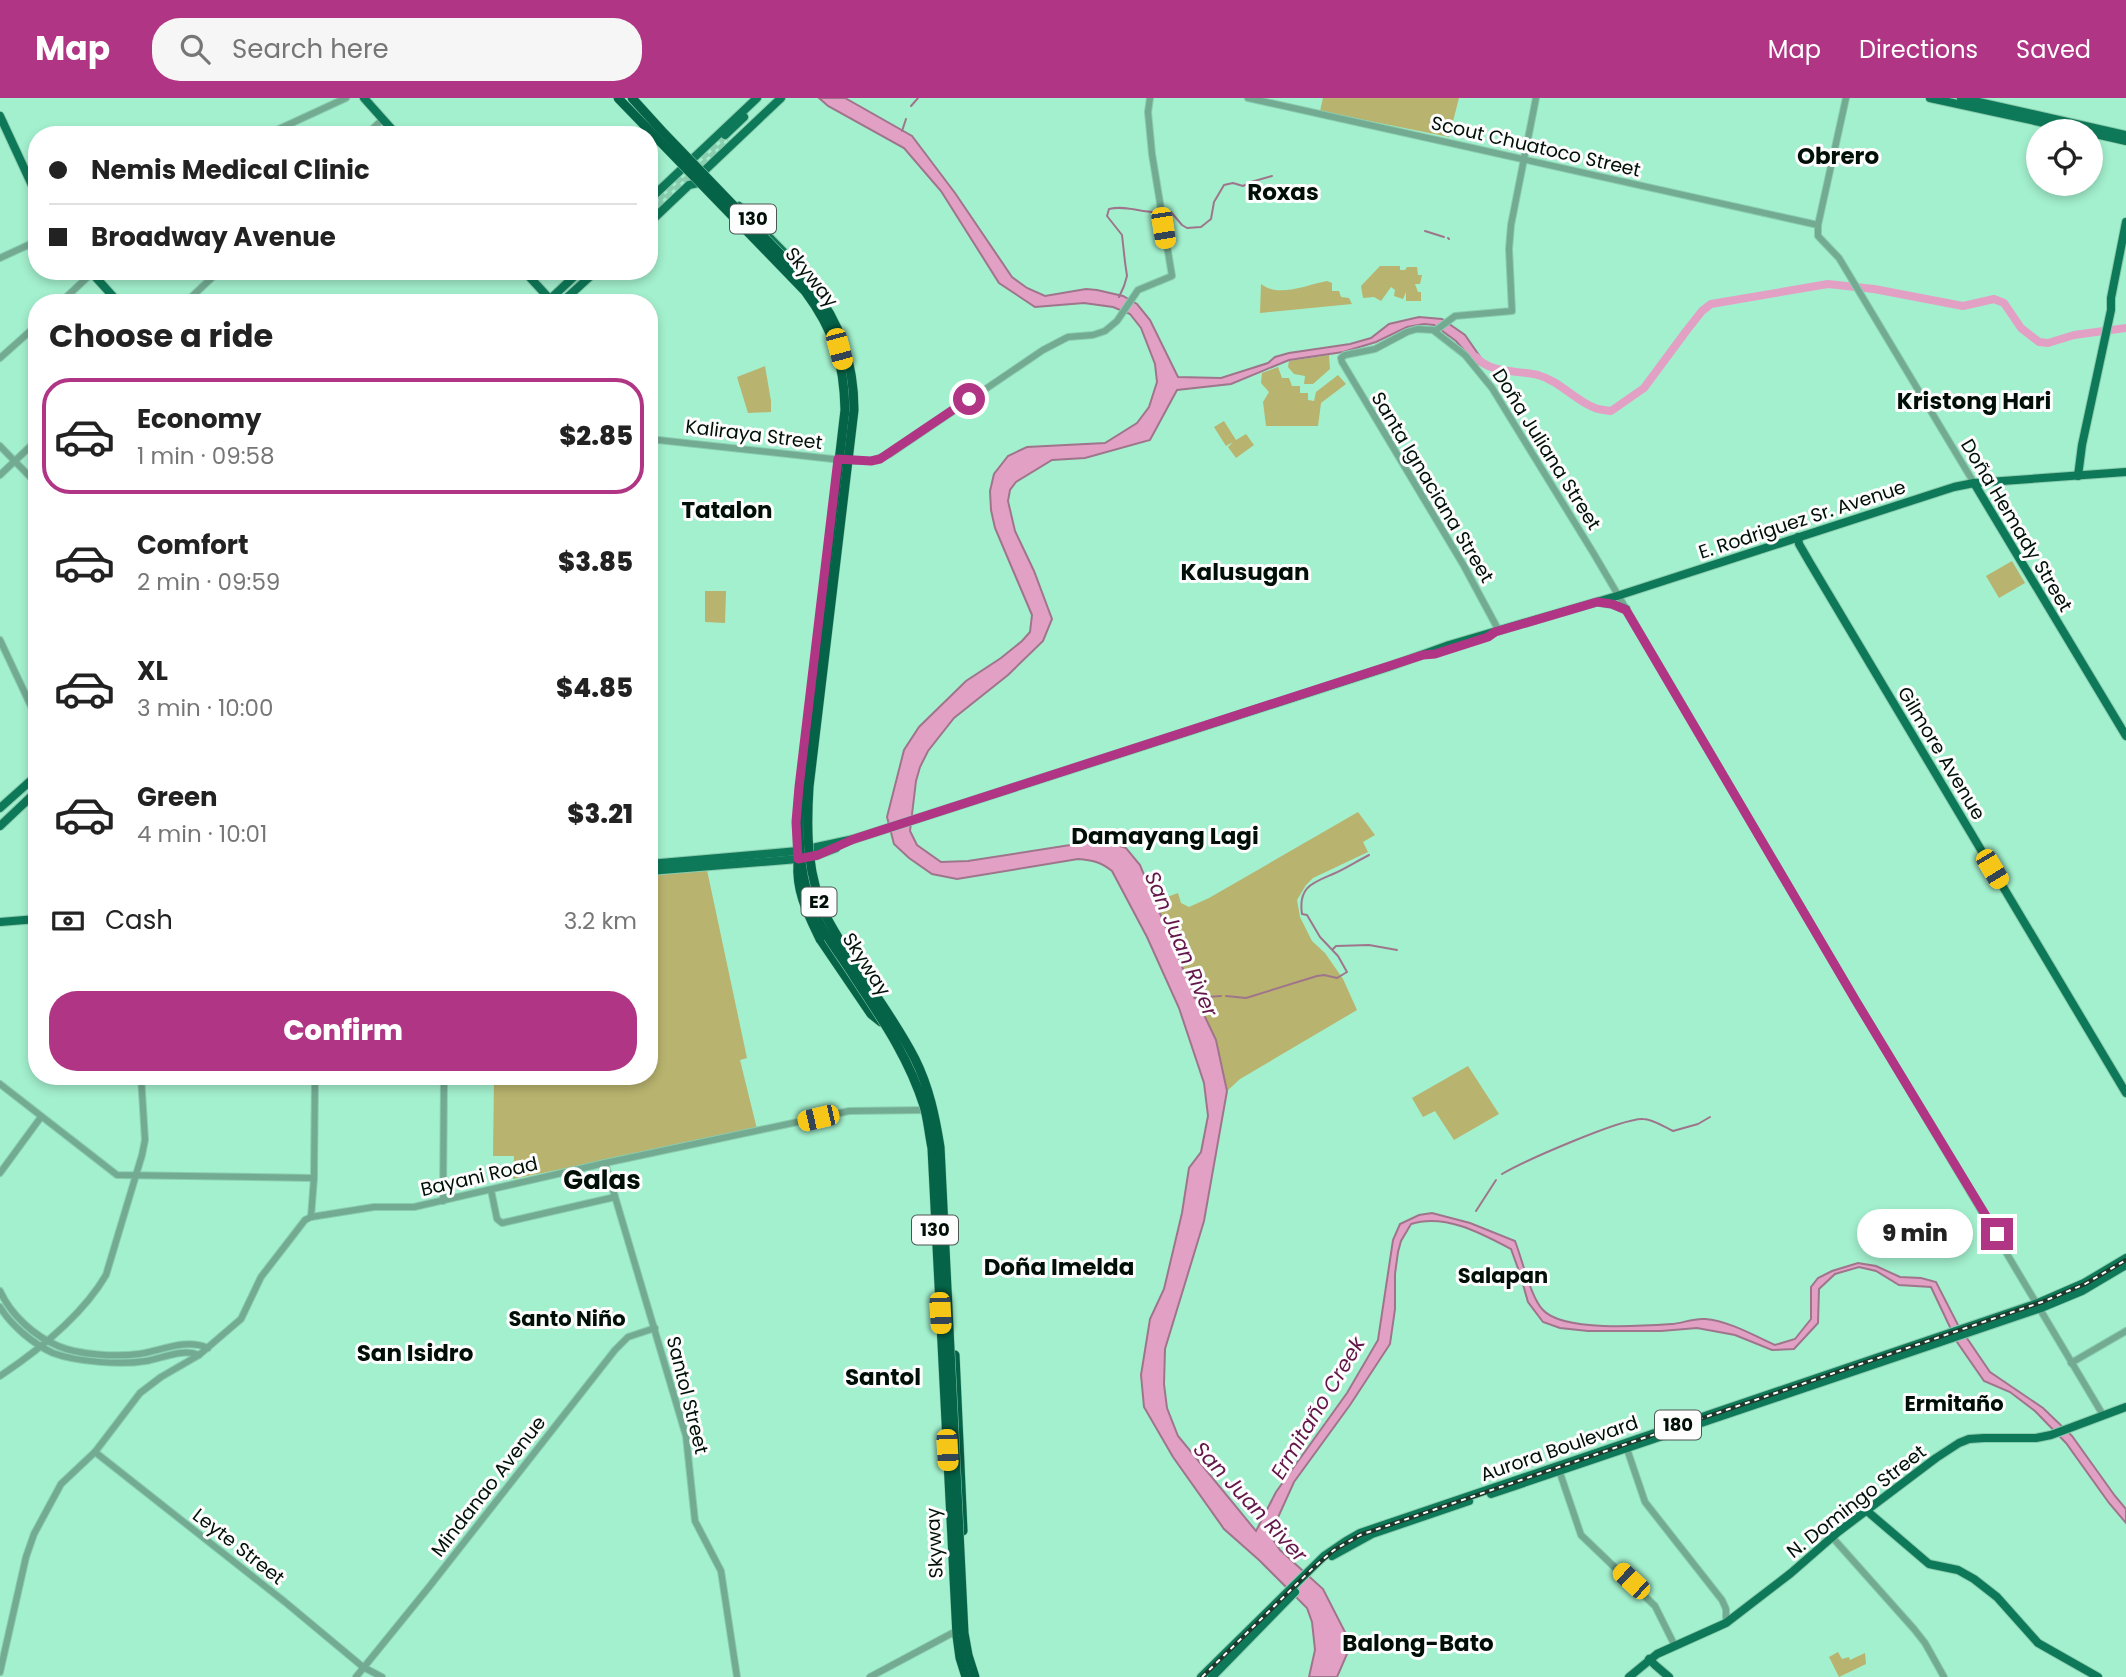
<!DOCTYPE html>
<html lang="en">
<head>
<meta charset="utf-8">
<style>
	body { margin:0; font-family:Poppins,sans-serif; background:#f6f6f6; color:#222; height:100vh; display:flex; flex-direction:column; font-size:26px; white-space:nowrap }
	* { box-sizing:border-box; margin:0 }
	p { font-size:23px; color:#767676 }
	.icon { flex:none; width:38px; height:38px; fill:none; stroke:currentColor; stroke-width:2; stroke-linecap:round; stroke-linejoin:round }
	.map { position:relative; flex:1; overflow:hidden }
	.sheet { position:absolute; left:28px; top:196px; width:630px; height:791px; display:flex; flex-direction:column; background:#fff; border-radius:28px; box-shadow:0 4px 10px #0003 }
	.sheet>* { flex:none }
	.top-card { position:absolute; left:28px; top:28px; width:630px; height:154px; border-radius:28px; box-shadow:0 4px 10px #0003; display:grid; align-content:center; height:154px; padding:0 21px; background:#fff }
	.buttons { position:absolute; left:2026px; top:21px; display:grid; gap:14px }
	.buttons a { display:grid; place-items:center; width:77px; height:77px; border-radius:50%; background:#fff; box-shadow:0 4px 10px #0003; font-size:35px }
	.end { position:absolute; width:32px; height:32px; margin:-16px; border:9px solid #b13585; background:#fff; box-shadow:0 0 0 4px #fff }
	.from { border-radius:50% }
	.bubble { position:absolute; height:49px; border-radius:24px; background:#fff; box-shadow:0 4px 10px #0003; font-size:23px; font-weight:800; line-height:49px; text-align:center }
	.car { position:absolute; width:21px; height:42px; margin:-21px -10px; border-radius:9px; box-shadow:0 0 5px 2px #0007; background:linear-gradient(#f5c518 24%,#345 0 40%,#f5c518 0 76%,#345 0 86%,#f5c518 0) }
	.top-card b { display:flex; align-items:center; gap:24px; height:66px; font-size:26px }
	.top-card b+b { border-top:2px solid #e0e0e0 }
	.top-card i { width:18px; height:18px; background:#222 }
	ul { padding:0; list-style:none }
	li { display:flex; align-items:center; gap:21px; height:116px; margin:0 14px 10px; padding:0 7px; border:4px solid transparent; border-radius:28px }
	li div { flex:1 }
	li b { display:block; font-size:26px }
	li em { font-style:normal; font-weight:800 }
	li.current { border-color:#b13585 }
	li>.icon { width:63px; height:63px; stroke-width:1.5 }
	h2 { padding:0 21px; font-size:32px; line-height:84px }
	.pay { display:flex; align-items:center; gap:18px; height:77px; padding:0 21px; font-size:26px }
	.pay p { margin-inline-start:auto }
	.cta { display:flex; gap:14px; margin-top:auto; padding:14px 21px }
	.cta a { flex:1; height:80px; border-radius:28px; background:#b13585; color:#fff; font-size:28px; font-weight:800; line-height:80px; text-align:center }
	header { display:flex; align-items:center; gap:42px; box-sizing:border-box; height:98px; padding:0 35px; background:#b13585; color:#fff }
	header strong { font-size:33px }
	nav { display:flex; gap:38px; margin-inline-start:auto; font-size:24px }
	.search { width:490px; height:63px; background:#f6f6f6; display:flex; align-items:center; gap:18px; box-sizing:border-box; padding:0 24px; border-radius:28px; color:#767676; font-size:26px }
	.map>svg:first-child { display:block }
	.green { fill:#b8b36e }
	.water { fill:#e3a0c5; stroke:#9f758c; stroke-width:2 }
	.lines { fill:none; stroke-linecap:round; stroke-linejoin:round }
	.stream { stroke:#9f758c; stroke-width:2 }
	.river { stroke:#e3a0c5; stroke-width:8 }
	.major-tunnel { stroke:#8bceb0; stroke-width:8; stroke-dasharray:8 4; stroke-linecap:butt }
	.minor-casing { stroke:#89ccae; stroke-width:8 }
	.major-casing { stroke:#89ccae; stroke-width:10 }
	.highway-casing { stroke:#89ccae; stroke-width:10 }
	.minor { stroke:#73aa92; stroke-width:6 }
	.major { stroke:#0e7958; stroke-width:8 }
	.highway { stroke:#056347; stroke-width:9 }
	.rail-casing { stroke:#1f3a2d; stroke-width:4.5 }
	.rail { stroke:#fdfdfd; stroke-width:2; stroke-dasharray:5; stroke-linecap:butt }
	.highway-bridge-casing { stroke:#89ccae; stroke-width:10; stroke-linecap:butt }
	.highway-bridge { stroke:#056347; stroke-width:9 }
	.route { stroke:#b13585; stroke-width:9 }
	.labels { text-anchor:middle; stroke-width:6; stroke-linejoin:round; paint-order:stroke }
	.shield { fill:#fdfdfd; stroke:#4c5752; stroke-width:2 }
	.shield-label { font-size:18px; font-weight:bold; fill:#001008 }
	.street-label { font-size:19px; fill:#001008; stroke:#fdfdfd }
	.water-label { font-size:21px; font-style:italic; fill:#631649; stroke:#fdfdfd }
	.neighbourhood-label { font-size:21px; font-weight:bold; fill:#001008; stroke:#fdfdfd }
	.quarter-label { font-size:23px; font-weight:bold; fill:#001008; stroke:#fdfdfd }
	.district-label { font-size:26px; font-weight:bold; fill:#001008; stroke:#fdfdfd }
</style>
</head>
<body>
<header>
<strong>Map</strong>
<div class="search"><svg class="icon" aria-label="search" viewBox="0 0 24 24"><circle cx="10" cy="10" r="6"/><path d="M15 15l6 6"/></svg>Search here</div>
<nav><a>Map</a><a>Directions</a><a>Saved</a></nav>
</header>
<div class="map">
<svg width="2126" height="1579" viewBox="0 0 2126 1579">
	<rect width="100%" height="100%" fill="#a3f0ce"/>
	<g class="green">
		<polygon points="1323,0 1459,0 1449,39 1320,13"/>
		<polygon points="1380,168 1400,168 1400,172 1405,172 1407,169 1417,169 1418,177 1422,177 1420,186 1415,186 1418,194 1421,194 1421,203 1406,203 1406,194 1403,201 1394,198 1395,192 1391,189 1381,203 1374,199 1363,200 1361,188"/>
		<path d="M1327,183L1332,185V193H1339L1341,199L1349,200L1352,206L1260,215L1261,186C1279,200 1306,187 1327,183Z"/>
		<polygon points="1329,257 1330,271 1313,286 1304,286 1305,278 1294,276 1288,269 1289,263"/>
		<polygon points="765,268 771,303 771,314 748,315 737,279"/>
		<polygon points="1278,269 1282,280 1289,280 1292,288 1300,288 1300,295 1308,295 1308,302 1314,303 1316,294 1338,277 1346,286 1321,305 1318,328 1266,328 1263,304 1269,294 1261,285 1262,275"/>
		<polygon points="1224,323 1236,342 1246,336 1254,347 1236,360 1228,349 1233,344 1226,348 1214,329"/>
		<polygon points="2012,463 2025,485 1999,500 1986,478"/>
		<polygon points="705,493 726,493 725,525 705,524"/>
		<polygon points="1358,714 1375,737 1363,744 1368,754 1313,780 1306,787 1297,802 1300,819 1312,843 1325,855 1343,881 1357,912 1240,981 1227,993 1216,942 1188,883 1156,803 1178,795 1181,805 1189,809 1209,800"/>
		<polygon points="707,772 747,960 740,962 757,1031 513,1081 514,1058 493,1058 494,978 649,978 649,778"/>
		<polygon points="1468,968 1499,1016 1454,1042 1435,1013 1423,1019 1412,1000"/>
		<polygon points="1838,1554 1842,1561 1849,1559 1850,1562 1865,1555 1866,1566 1839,1579 1829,1559"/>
	</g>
	<path class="water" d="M819,0H845L912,38L955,95L1012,179L1027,190L1045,198L1086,191L1097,192L1123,198L1137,206L1150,222L1178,279L1221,280L1268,265L1275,259L1289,255L1350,246L1371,240L1389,226L1419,219L1442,221L1465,237L1483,263L1477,267L1456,243L1434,227L1424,226L1407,229L1376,244L1343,254L1289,262L1231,286L1177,292L1150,342L1085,360L1052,362L1016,384L1010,392L1008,403L1015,433L1034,473L1052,521L1043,543L1008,577L954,620L928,653L920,669L916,683L910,733L917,747L941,764L968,763L1102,742L1126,750L1140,767L1188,883L1216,942L1227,993L1204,1123L1165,1251L1164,1286L1167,1310L1178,1338L1256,1433L1276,1394L1347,1295L1378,1242L1393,1142L1400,1126L1419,1117L1432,1115L1470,1125L1515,1143C1522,1161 1531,1200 1543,1212C1563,1234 1644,1228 1673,1226C1683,1225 1694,1220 1705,1221C1729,1223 1753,1237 1775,1247L1795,1241L1811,1221V1189L1818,1180L1832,1173L1858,1165L1876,1168L1900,1179L1921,1180L1936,1184L1958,1227L1990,1274L2043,1310L2072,1338L2115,1398L2126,1411V1425L2109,1405L2066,1345L2035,1313L2010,1294L1984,1283L1957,1244L1931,1189L1899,1187L1876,1173L1859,1169L1835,1176L1819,1191L1818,1225L1794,1251L1772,1252L1735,1237L1697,1230L1661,1233H1588L1560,1230L1543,1224L1528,1204L1520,1176L1511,1151C1481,1135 1444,1115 1411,1126L1401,1143L1398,1154L1395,1176V1211L1390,1246L1350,1307L1294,1384L1270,1437L1280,1452L1323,1491L1348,1540L1347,1556L1337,1579H1309L1315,1552L1312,1524L1307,1510L1259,1462L1224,1431L1173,1359L1144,1309L1141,1277L1150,1221L1164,1191L1182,1115L1189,1070L1201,1054L1208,1018L1204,985L1179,910L1147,839L1112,773C1101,764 1092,762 1078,761L957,781L932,776L909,760L894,746L887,719L904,652L919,629L966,583L1001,560L1022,543L1030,534L1032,517L995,430L991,412L990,393L994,376L1008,358L1027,349L1105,345L1137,325L1149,309L1157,284L1155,266L1141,230L1130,216L1113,209L1084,205L1035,209L999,185L941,93L904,50L828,8Z"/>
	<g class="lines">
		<g class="stream">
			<polyline points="911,8 918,0"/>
			<polyline points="902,33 906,21"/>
			<polyline points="1171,114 1182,127 1187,130 1201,129 1211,121 1214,104 1224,87 1233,85 1243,88 1251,84 1272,78"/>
			<polyline points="1425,133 1444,139"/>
			<polyline points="1448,140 1449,141"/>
			<path d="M1119,199L1124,188L1127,178L1125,164L1122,137L1107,118L1109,111C1125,107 1140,114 1155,114"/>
			<polyline points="1333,851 1336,848 1369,847 1397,852"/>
			<path d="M1226,898L1246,900L1317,878L1324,877L1337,880L1347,874L1338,858L1320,839L1307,817L1302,816C1298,789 1312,785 1333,776C1345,771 1357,763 1369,757"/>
			<polyline points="1194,900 1221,898"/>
			<path d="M1502,1076C1524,1063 1622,1020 1643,1021C1653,1021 1664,1029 1673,1033L1698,1026L1710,1019"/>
			<polyline points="1476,1113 1496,1082"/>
		</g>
		<path class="river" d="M1476,259C1491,276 1517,272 1538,277C1560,283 1574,302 1595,310C1600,312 1606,312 1611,313L1644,290L1687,232L1702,213L1711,206L1828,186L1874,191L1963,208L1994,201L2004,205L2021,230L2039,244L2048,245L2074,237L2126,230"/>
		<g class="major-tunnel">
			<polyline points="649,109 725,37"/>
			<polyline points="649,117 729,43"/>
		</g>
		<defs>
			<g id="minor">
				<polyline points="1248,0 1818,127"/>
				<polyline points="1846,0 1818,127 1818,138 1839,160 1974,385"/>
				<polyline points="266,37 346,0"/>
				<polyline points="366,37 383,21"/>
				<polyline points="0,160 37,143"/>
				<polyline points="60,205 94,173"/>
				<polyline points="185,205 219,173"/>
				<polyline points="1435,233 1455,218 1512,213 1509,151 1511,127 1536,0"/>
				<polyline points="0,260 37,227"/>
				<polyline points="649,341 851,363 871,363 890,356 1043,252 1068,239 1093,237 1105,233 1117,223 1138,192 1172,178 1152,56 1148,14 1150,0"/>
				<polyline points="0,348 37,386"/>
				<polyline points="0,377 37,342"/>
				<polyline points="1499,533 1464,468 1342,264 1341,260 1345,257 1375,251 1407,234 1417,231 1433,232 1465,257 1492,290 1594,456 1846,886 2103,1317"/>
				<polyline points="0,542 37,621"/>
				<polyline points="0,986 117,1077 314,1080"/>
				<polyline points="605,1065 686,1338 695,1423 721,1473 737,1579"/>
				<polyline points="0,1075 41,1019"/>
				<polyline points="491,1092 497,1121 502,1125 615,1099"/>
				<polyline points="443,1103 444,978"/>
				<polyline points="311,1119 314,1080 315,978"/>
				<path d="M0,1193C11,1217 34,1238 58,1248C78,1257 117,1259 139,1256C161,1253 185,1240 208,1250"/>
				<path d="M0,1209C11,1227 33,1246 53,1255C77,1264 121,1267 146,1263C163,1260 183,1250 199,1257"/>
				<polyline points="2071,1265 2126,1233"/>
				<path d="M0,1278C39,1252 82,1218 106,1177L142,1057L145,1042L141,978"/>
				<polyline points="1626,1348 1645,1404 1722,1502 1726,1511 1726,1525"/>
				<polyline points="95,1354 285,1504 363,1569 382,1579"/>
				<polyline points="1558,1369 1581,1437 1655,1508 1675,1548"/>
				<polyline points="1832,1439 1914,1531 1925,1545 1944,1579"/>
				<polyline points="0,1574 26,1459 34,1436 61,1386 95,1354 140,1295 161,1279 199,1257 241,1221 261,1179 305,1122 311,1119 374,1109 414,1109 605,1065 849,1013 928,1012"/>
				<polyline points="356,1579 429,1489 615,1252 628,1239 655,1230"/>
				<polyline points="870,1579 958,1532"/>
			</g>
			<g id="major">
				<polyline points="364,0 397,37"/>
				<polyline points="1930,0 2081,33"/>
				<polyline points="1961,0 2126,37"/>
				<polyline points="0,18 37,98"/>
				<polyline points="2091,35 2126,43"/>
				<polyline points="725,37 744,19"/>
				<polyline points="704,73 781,0"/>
				<polyline points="649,102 757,0"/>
				<polyline points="739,108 808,179"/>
				<polyline points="649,125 689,87 698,85"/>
				<polyline points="90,173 119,205"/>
				<polyline points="524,173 547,198"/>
				<polyline points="546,205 580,173"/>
				<polyline points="561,205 596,173"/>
				<polyline points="2078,378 2082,347 2111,212 2111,200 2126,124"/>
				<polyline points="1974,385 2126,638"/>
				<polyline points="1798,439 1799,446 1810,465 2126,995"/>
				<polyline points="1600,504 1612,506 1626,511"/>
				<polyline points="0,710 37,677"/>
				<polyline points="0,728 37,693"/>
				<polyline points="649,766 798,753 854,741 1388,569 1449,547 1617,498 1954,389 1974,385 2126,374"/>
				<polyline points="649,773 798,761 812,759 836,750"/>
				<polyline points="0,824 37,821"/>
				<polyline points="1491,1396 2041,1210 2082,1193 2126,1167"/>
				<polyline points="1867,1413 1929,1466 1958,1472 1974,1481 1997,1499 2038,1545 2098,1579"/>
				<polyline points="1332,1458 1372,1436 1469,1403"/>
				<polyline points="1649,1561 1655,1567 1669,1579"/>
				<polyline points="1201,1579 1324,1458 1346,1443 1360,1435 2038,1205 2084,1185 2126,1160"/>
				<polyline points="1212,1579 1295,1494"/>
				<polyline points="1629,1579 1657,1556 1726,1525 1791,1475 1838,1434 1936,1360 1959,1345 1969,1341 1984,1340 2036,1340 2051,1337 2126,1309"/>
			</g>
			<g id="highway">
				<polyline points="820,841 871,916 881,924"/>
				<polyline points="955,1257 963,1433"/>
			</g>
		</defs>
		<use href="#minor" class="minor-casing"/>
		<use href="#major" class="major-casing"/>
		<use href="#highway" class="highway-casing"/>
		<use href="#minor" class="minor"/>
		<use href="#major" class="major"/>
		<use href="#highway" class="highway"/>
		<defs>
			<polyline id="rail" points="1202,1579 1313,1470 1334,1452 1360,1437 2042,1204 2085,1186 2126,1162"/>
		</defs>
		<use href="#rail" class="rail-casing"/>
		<use href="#rail" class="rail"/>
		<defs>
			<g id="highway-bridge">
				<path d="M618,0L805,193C834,232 844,264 845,312L801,689C798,727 797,769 811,806C821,833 840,856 855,880C882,921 909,960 924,1008C928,1021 929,1036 932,1050L957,1538L960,1560L966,1579"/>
				<path d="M632,0L662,33L811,188C840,224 854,266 854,312L809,689C806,735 807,779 827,820C853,869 890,912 915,961C929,989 935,1018 940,1049L964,1535L968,1557L975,1579"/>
				<path d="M798,765C796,794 808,816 820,841"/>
			</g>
		</defs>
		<use href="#highway-bridge" class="highway-bridge-casing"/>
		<use href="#highway-bridge" class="highway-bridge"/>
	</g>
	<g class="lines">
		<polyline class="route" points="969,301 880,361 871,363 838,361 799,689 796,724 798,761 818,757 854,741 1423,557 1435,556 1488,539 1495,534 1597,504 1612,506 1626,512 1856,903 1997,1136"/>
	</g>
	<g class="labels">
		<g class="shield">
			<rect x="730" y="106.5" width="46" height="29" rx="5"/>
			<rect x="801.5" y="789.5" width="35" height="29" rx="5"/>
			<rect x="912" y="1117.5" width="46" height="29" rx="5"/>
			<rect x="1655" y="1312.5" width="46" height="29" rx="5"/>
		</g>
		<g class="shield-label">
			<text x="753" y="127">130</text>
			<text x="819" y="810">E2</text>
			<text x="935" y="1138">130</text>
			<text x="1678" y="1333">180</text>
		</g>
		<g class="street-label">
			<text transform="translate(1536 48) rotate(13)" y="7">Scout Chuatoco Street</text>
			<text transform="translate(812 179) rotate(51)" y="7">Skyway</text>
			<text transform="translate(754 336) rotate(7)" y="7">Kaliraya Street</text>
			<text transform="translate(1547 351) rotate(58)" y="7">Doña Juliana Street</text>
			<text transform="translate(1433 389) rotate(59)" y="7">Santa Ignaciana Street</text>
			<text transform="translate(1802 421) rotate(-18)" y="7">E. Rodriguez Sr. Avenue</text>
			<text transform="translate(2017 427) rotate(59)" y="7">Doña Hemady Street</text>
			<text transform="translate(1942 655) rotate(59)" y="7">Gilmore Avenue</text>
			<text transform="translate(867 866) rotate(57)" y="7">Skyway</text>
			<text transform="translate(479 1078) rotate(-13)" y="7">Bayani Road</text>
			<text transform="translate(688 1297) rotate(76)" y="7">Santol Street</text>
			<text transform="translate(1559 1350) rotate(-19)" y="7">Aurora Boulevard</text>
			<text transform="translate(488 1388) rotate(-52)" y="7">Mindanao Avenue</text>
			<text transform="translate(1856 1403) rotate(-38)" y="7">N. Domingo Street</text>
			<text transform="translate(934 1445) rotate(-93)" y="7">Skyway</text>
			<text transform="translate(239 1448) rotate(38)" y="7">Leyte Street</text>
		</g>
		<g class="water-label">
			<text transform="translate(1181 846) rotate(67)" y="7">San Juan River</text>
			<text transform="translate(1318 1310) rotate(-59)" y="7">Ermitaño Creek</text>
			<text transform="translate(1250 1404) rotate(47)" y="7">San Juan River</text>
		</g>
		<g class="neighbourhood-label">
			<text x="1503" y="1185">Salapan</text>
			<text x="567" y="1228">Santo Niño</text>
			<text x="1954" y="1313">Ermitaño</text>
		</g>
		<g class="quarter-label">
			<text x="1838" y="66">Obrero</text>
			<text x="1283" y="102">Roxas</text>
			<text x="1974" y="311">Kristong Hari</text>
			<text x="727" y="420">Tatalon</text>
			<text x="1245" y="482">Kalusugan</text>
			<text x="1165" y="746">Damayang Lagi</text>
			<text x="1059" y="1177">Doña Imelda</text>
			<text x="415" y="1263">San Isidro</text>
			<text x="883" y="1287">Santol</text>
			<text x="1418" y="1553">Balong-Bato</text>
		</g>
		<g class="district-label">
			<text x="602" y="1091">Galas</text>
		</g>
	</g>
</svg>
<div class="buttons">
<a><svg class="icon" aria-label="locate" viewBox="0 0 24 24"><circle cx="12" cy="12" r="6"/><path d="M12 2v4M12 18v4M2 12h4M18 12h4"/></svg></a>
</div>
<i class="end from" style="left:969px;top:301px"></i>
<i class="end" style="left:1997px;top:1136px"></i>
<div class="bubble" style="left:1857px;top:1111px;width:116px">9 min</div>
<i class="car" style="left:1163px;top:130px;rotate:171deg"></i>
<i class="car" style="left:839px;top:251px;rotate:165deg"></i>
<i class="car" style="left:1992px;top:771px;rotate:149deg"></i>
<i class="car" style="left:818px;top:1020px;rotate:257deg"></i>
<i class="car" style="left:940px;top:1215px;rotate:177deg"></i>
<i class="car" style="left:947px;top:1352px;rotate:177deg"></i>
<i class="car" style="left:1631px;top:1483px;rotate:313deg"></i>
<div class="top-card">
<b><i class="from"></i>Nemis Medical Clinic</b>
<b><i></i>Broadway Avenue</b>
</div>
<section class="sheet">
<h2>Choose a ride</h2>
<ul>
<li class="current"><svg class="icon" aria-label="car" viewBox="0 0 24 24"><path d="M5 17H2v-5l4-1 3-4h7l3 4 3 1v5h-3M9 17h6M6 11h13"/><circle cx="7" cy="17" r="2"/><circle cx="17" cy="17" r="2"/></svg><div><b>Economy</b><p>1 min · 09:58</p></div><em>$2.85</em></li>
<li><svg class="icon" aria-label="car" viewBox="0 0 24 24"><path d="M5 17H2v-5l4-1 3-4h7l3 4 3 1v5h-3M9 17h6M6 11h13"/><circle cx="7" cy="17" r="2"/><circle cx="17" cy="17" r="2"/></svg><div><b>Comfort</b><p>2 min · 09:59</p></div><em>$3.85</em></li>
<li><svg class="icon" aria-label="car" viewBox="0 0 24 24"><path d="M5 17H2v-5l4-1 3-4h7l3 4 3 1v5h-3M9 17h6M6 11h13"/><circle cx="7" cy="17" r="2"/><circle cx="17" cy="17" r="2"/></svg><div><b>XL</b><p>3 min · 10:00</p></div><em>$4.85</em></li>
<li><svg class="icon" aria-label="car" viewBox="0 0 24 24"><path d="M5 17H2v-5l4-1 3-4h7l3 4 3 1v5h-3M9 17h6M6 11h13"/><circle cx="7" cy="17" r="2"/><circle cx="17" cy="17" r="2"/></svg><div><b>Green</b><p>4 min · 10:01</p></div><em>$3.21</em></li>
</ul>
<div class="pay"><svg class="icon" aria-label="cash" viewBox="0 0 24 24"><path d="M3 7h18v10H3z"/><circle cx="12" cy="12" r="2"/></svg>Cash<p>3.2 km</p></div>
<div class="cta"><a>Confirm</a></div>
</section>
</div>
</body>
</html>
